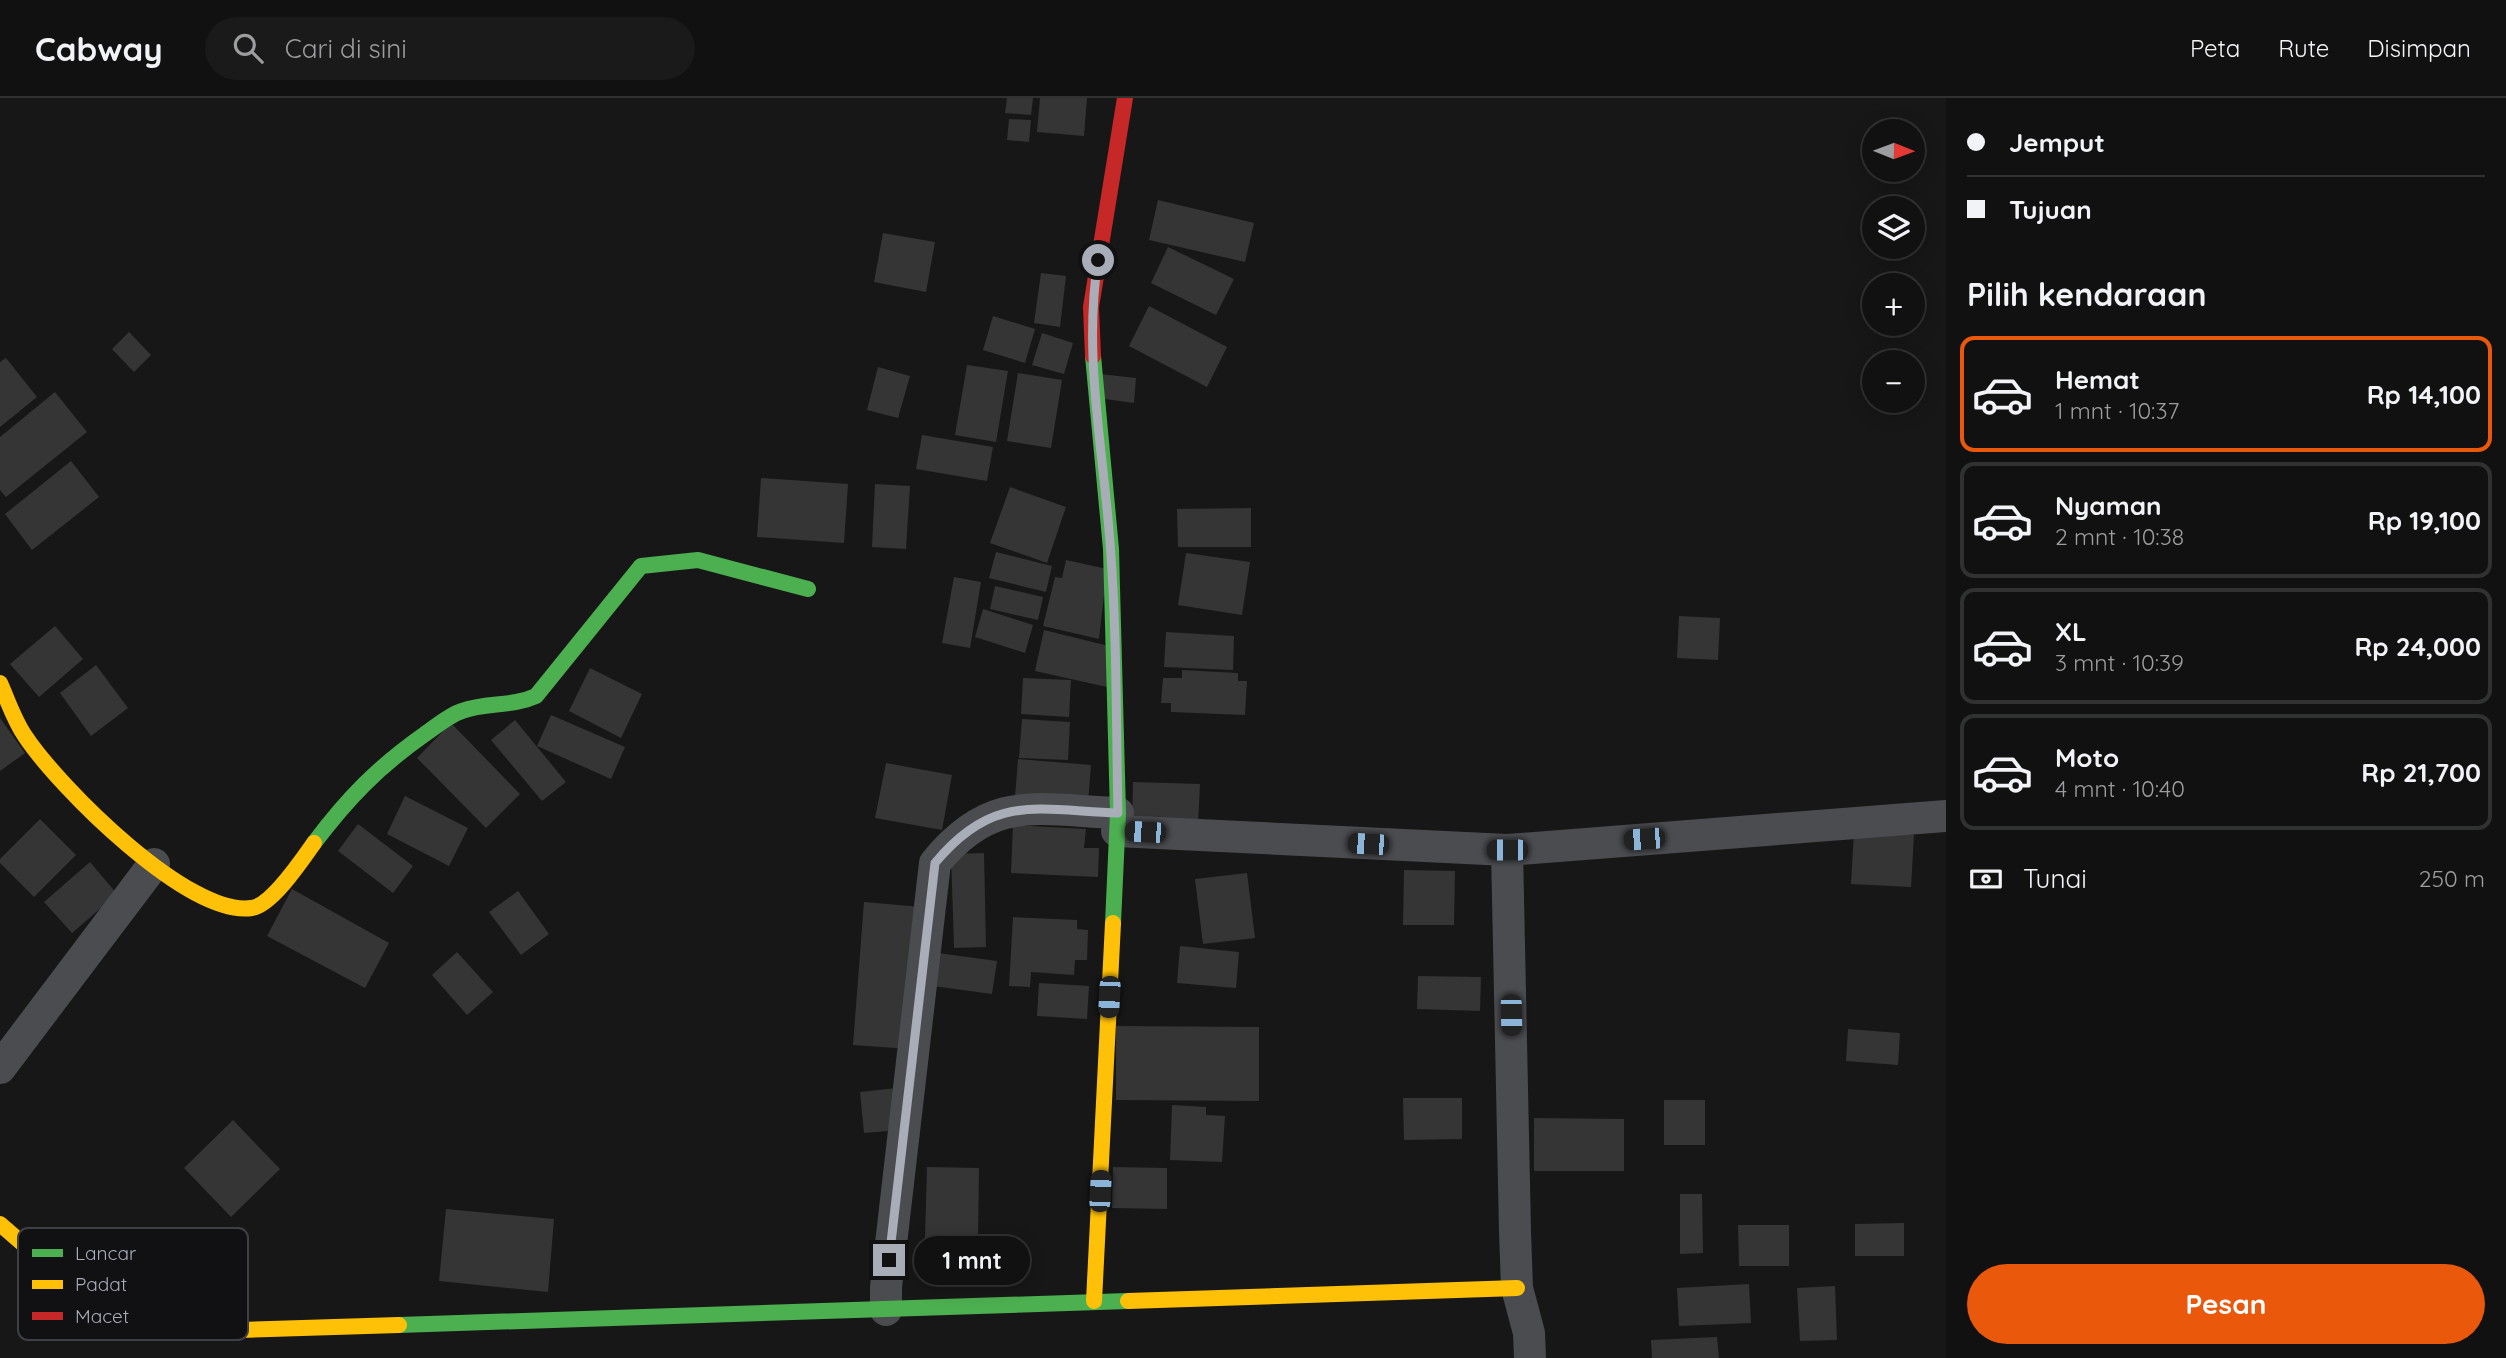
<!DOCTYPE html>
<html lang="id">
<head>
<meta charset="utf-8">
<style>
	body { margin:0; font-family:Quicksand,sans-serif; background:#1a1a1a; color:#f1f3f6; height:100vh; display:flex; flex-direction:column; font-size:26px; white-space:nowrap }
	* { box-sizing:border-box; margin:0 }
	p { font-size:23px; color:#9c9d9f }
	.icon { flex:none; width:38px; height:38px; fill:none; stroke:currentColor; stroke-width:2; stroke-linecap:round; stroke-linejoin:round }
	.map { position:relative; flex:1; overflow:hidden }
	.panel { display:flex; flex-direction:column; background:#111; width:560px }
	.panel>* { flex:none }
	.hud { display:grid; align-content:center; height:154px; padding:0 21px; background:#111 }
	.needle { width:46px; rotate:91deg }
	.buttons { position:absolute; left:1862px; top:21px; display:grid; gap:14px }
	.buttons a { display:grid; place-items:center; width:63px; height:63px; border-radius:50%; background:#111; box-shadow:0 4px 18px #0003,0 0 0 2px #303131; font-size:35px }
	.end { position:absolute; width:32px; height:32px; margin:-16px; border:9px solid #a8adb8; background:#111; box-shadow:0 0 0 4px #111 }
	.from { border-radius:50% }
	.bubble { position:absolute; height:49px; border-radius:24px; background:#111; box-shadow:0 4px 18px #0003,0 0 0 2px #303131; font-size:23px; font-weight:700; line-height:49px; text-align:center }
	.car { position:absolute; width:21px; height:42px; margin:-21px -10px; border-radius:9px; box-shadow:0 0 5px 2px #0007; background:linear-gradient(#222 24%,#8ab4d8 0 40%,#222 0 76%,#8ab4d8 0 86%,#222 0) }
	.hud b { display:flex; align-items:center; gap:24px; height:66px; font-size:26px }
	.hud b+b { border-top:2px solid #303131 }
	.hud i { width:18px; height:18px; background:#f1f3f6 }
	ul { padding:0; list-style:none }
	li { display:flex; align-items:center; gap:21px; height:116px; margin:0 14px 10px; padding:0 7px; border:4px solid #303131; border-radius:14px }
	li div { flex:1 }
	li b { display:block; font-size:26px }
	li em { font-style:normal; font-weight:700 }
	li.on { border-color:#ea580c }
	li>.icon { width:63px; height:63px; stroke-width:1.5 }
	h2 { padding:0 21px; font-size:32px; line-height:84px }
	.pay { display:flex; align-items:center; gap:18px; height:77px; padding:0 21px; font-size:26px }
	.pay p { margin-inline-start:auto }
	.action { display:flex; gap:14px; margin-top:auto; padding:14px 21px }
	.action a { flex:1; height:80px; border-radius:42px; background:#ea580c; color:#fff; font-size:28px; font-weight:700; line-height:80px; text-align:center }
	header { display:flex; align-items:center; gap:42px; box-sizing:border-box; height:98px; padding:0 35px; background:#111; border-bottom:2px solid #303131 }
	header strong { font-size:33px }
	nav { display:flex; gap:38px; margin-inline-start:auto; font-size:24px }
	.search { width:490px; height:63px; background:#1a1a1a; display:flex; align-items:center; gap:18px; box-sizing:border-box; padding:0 24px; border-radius:38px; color:#9c9d9f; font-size:26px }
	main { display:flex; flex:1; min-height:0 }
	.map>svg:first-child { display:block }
	.building { fill:#353536 }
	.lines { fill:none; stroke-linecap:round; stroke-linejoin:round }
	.street { stroke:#4b4c50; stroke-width:32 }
	.fast { stroke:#4caf50; stroke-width:16 }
	.slow { stroke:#ffc107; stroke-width:16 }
	.jam { stroke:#c62828; stroke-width:16 }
	.route { stroke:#a8adb8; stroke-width:9 }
	.key { fill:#111113; stroke:#3e4045; stroke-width:2 }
	.key-label { font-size:19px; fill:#a8adb8 }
</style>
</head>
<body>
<header>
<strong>Cabway</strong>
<div class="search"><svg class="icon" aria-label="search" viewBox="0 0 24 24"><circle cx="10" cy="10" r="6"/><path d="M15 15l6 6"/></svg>Cari di sini</div>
<nav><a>Peta</a><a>Rute</a><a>Disimpan</a></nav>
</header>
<main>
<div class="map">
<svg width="1946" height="1260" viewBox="0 0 1946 1260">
	<rect width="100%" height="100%" fill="#171717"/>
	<g class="building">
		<polygon points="1007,0 1033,0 1031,17 1005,15"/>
		<polygon points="1040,0 1087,0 1084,38 1037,34"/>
		<polygon points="1009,21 1031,22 1029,44 1007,42"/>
		<polygon points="1158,102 1254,125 1245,164 1149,142"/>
		<polygon points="883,135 935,144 926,194 874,184"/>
		<polygon points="1168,149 1234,181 1216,217 1151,185"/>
		<polygon points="1041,175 1066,178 1060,229 1034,225"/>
		<polygon points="1149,208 1227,249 1207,289 1129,248"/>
		<polygon points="993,218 1035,231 1025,265 983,252"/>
		<polygon points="129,234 151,257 134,274 112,251"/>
		<polygon points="1042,235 1073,245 1064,276 1032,267"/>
		<polygon points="6,260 37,299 0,329 0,264"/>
		<polygon points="967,267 1008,273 996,344 955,337"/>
		<polygon points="878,269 910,278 898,320 867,312"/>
		<polygon points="1018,275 1062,282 1051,350 1007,343"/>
		<polygon points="1100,276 1136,280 1134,305 1097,300"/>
		<polygon points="55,294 87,334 6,399 0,392 0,339"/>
		<polygon points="922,337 993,349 987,383 916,371"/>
		<polygon points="71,363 99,399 32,452 5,416"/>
		<polygon points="761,380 848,386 844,445 757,439"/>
		<polygon points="875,386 910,388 906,451 872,449"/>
		<polygon points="1010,389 1066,409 1047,465 990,445"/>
		<polygon points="1251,410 1251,449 1178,449 1177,411"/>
		<polygon points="996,454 1052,468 1046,494 989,480"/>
		<polygon points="1186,455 1250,464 1242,517 1178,507"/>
		<polygon points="1066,462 1107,471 1099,541 1043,528 1055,479 1062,480"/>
		<polygon points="954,479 981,484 970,550 942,545"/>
		<polygon points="995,488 1043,499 1038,522 990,511"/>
		<polygon points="983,511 1033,527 1025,555 975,539"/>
		<polygon points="1679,518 1720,520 1718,562 1677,560"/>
		<polygon points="55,528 83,561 39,599 10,566"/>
		<polygon points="1044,532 1113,549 1107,589 1035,573"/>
		<polygon points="1166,534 1234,538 1233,572 1164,569"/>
		<polygon points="96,567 128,610 91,638 60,595"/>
		<polygon points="590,570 642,596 621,640 569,613"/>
		<polygon points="1182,572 1238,575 1238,583 1247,583 1245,617 1171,614 1171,605 1161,605 1163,580 1182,580"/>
		<polygon points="1023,580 1071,582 1069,619 1021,616"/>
		<polygon points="551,617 625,649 611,681 537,648"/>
		<polygon points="0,620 25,655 0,673"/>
		<polygon points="1022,621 1070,624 1068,662 1019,660"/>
		<polygon points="515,622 566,684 542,703 491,642"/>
		<polygon points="451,625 520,696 486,730 417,660"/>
		<polygon points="1018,661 1091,667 1088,705 1015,699"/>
		<polygon points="886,665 952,677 942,732 875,720"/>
		<polygon points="1133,684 1200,686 1198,728 1132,726"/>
		<polygon points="405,698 468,730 449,768 387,736"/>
		<polygon points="40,721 76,757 34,799 0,765 0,761"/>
		<polygon points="358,726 413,768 393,795 338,753"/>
		<polygon points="1013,727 1086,731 1084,750 1099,750 1098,779 1011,775"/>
		<polygon points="1854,734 1914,737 1911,789 1851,786"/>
		<polygon points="984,755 986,849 954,850 951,756"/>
		<polygon points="90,764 117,796 72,835 44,804"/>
		<polygon points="1404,772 1455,773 1454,827 1403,827"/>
		<polygon points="1247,775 1255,840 1203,846 1195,781"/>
		<polygon points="292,791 389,845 365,890 267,838"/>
		<polygon points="518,793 549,836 521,857 489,814"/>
		<polygon points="864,804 921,809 910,951 853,947"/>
		<polygon points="1013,819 1077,822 1077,831 1088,832 1087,862 1075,862 1074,877 1031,874 1030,889 1009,888"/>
		<polygon points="1180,848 1239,854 1236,890 1177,885"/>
		<polygon points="457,854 493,894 467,917 432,877"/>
		<polygon points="938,855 997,863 992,896 933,888"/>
		<polygon points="1418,878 1481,879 1480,913 1417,911"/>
		<polygon points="1039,885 1089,888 1087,921 1037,918"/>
		<polygon points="1116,928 1259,929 1259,1003 1116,1002"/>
		<polygon points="1848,931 1900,935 1898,967 1846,963"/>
		<polygon points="897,990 901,1032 864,1035 860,994"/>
		<polygon points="1403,1000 1462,1000 1462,1041 1404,1042"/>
		<rect x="1664" y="1002" width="41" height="45"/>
		<polygon points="1172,1007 1206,1009 1206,1017 1225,1018 1222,1064 1170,1062"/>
		<polygon points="1534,1020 1624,1021 1624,1073 1534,1073"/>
		<polygon points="233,1022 280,1071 231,1119 184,1070"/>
		<polygon points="927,1069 979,1070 978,1141 925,1140"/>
		<polygon points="1113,1069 1167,1070 1167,1111 1112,1110"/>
		<polygon points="1680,1096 1702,1096 1703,1155 1680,1156"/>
		<polygon points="446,1111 554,1121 548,1194 439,1183"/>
		<polygon points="1904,1125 1904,1158 1855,1158 1855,1126"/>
		<polygon points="1738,1127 1789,1127 1789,1168 1739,1168"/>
		<polygon points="1749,1186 1751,1225 1679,1228 1677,1190"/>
		<polygon points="1835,1188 1837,1242 1800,1243 1797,1190"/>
		<polygon points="1717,1239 1719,1260 1652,1260 1651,1242"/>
	</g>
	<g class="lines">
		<g class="street">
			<polyline points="1117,733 1507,752 1946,718"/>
			<polyline points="1507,752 1515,1133 1517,1190 1529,1235 1530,1260"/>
			<polyline points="0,970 154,766"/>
			<path d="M886,1212V1189L935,765C992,695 1037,712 1118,715"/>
		</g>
		<g class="fast">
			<polyline points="1093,258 1111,451 1118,715 1113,825"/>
			<path d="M314,745C348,700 378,669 425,636C437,628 449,617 462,613C486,604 512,609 536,598L641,468L698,462L808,491"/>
			<polyline points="399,1227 1128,1203"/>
		</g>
		<g class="slow">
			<path d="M0,585C8,603 14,622 25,638C58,688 189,820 252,810C272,807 302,762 314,745"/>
			<polyline points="0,1126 52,1171 175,1234 399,1227"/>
			<polyline points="1094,1203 1113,825"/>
			<polyline points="1128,1203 1517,1190"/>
		</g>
		<polyline class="jam" points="1093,258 1091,209 1125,0"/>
	</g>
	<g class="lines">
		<path class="route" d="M889,1162L935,765C993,695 1036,712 1118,715C1116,625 1117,534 1110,444C1103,349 1083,257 1098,162"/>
	</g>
	<rect x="18" y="1130" width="230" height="112" rx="10" class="key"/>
	<rect x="32" y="1151" width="31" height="8" fill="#4caf50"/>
	<rect x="32" y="1182" width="31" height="9" fill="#ffc107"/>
	<rect x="32" y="1214" width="31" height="8" fill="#c62828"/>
	<g class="key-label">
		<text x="75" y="1162">Lancar</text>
		<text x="75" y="1193">Padat</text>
		<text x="75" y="1225">Macet</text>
	</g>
</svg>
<div class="buttons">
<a><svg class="needle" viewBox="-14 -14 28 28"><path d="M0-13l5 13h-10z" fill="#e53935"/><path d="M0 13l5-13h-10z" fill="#9c9d9f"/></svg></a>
<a><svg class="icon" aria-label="layers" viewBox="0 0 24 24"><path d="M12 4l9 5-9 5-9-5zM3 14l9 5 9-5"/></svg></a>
<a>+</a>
<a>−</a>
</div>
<i class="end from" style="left:1098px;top:162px"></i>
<i class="end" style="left:889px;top:1162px"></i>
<div class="bubble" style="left:914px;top:1138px;width:116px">1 mnt</div>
<i class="car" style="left:1145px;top:734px;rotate:273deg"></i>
<i class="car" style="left:1644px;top:741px;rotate:266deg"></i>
<i class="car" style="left:1368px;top:746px;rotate:273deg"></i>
<i class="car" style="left:1507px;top:752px;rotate:270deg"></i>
<i class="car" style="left:1109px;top:899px;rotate:183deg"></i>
<i class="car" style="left:1511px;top:917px;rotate:179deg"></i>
<i class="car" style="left:1100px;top:1093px;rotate:3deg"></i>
</div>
<section class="panel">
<div class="hud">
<b><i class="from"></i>Jemput</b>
<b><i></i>Tujuan</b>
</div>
<h2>Pilih kendaraan</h2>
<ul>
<li class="on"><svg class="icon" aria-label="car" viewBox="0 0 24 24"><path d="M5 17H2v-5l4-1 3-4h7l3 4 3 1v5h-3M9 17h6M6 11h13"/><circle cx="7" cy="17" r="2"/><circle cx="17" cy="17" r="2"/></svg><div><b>Hemat</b><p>1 mnt · 10:37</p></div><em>Rp 14,100</em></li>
<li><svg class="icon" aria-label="car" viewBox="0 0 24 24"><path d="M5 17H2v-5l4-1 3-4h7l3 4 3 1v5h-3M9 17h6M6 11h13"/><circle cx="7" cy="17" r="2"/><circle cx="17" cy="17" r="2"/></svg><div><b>Nyaman</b><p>2 mnt · 10:38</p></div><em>Rp 19,100</em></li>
<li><svg class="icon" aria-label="car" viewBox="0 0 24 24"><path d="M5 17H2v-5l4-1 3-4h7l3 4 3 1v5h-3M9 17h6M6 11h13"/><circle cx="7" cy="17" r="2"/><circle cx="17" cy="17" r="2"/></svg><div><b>XL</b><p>3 mnt · 10:39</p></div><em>Rp 24,000</em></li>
<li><svg class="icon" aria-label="car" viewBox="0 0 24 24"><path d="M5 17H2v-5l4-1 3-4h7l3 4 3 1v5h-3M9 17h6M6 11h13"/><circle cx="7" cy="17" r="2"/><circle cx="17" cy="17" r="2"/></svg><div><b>Moto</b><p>4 mnt · 10:40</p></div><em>Rp 21,700</em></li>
</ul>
<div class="pay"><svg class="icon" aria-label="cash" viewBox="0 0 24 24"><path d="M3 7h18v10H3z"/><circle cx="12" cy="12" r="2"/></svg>Tunai<p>250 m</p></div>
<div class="action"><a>Pesan</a></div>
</section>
</main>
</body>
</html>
